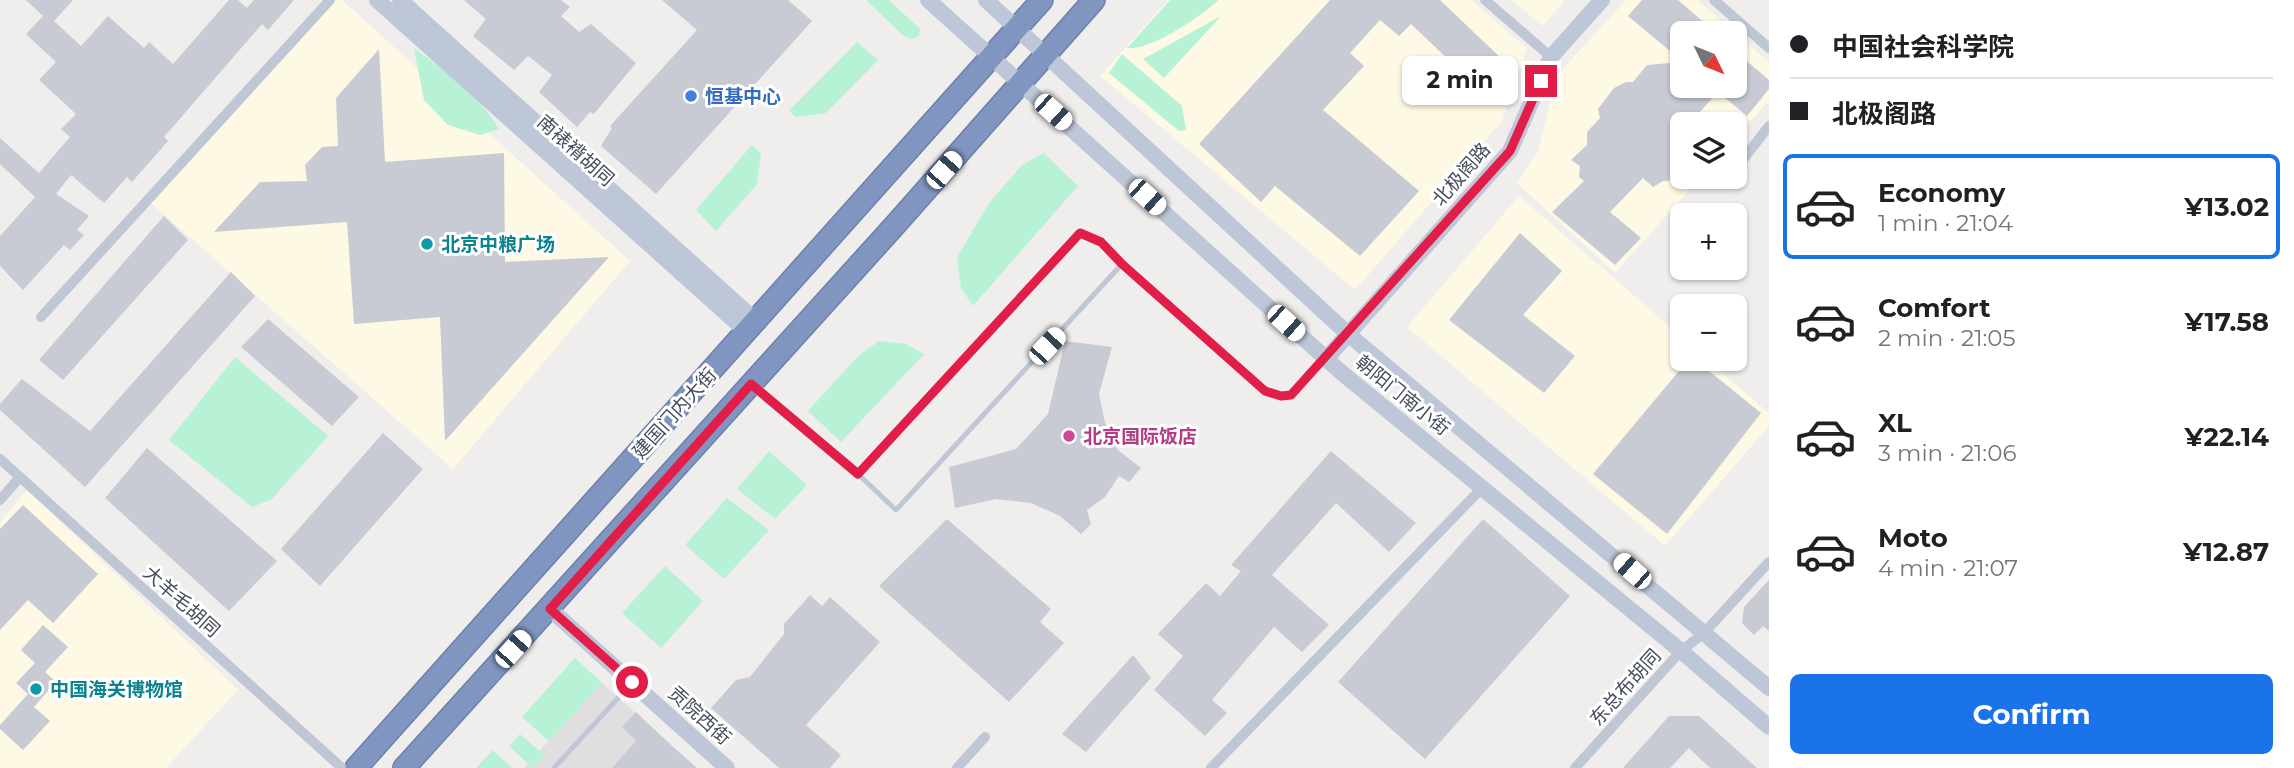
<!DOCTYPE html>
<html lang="en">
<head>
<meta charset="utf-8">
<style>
	body { margin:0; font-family:Montserrat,"Noto Sans SC",sans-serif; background:#f6f6f6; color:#202124; height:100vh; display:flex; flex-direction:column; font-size:26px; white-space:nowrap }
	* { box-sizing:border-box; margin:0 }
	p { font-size:23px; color:#757577 }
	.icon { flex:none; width:38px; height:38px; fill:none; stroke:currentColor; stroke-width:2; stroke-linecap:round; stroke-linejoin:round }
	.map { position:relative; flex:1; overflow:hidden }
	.drawer { display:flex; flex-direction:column; background:#fff; width:525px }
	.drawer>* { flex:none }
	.banner { display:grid; align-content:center; height:154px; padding:0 21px; background:#fff }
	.needle { width:46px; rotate:133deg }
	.controls { position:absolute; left:1670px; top:21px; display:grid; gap:14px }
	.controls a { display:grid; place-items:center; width:77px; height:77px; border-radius:10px; background:#fff; box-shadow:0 2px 5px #0004; font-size:35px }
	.end { position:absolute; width:32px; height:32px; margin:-16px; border:9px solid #e11d48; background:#fff; box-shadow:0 0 0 4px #fff }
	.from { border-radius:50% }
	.bubble { position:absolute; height:49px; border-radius:10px; background:#fff; box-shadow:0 2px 5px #0004; font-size:23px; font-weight:700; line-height:49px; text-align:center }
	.car { position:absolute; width:21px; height:42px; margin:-21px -10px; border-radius:9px; box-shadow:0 0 5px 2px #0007; background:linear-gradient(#fff 24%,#345 0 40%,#fff 0 76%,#345 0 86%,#fff 0) }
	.banner b { display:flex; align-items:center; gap:24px; height:66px; font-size:26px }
	.banner b+b { border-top:2px solid #e0e0e0 }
	.banner i { width:18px; height:18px; background:#202124 }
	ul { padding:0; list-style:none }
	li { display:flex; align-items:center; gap:21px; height:105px; margin:0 14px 10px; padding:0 7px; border:4px solid transparent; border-radius:10px }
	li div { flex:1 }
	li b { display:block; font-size:26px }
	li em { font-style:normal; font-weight:700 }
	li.active { border-color:#1a73e8 }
	li>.icon { width:63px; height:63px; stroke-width:1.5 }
	.cta { display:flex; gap:14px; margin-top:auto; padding:14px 21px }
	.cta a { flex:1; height:80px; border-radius:10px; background:#1a73e8; color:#fff; font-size:28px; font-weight:700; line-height:80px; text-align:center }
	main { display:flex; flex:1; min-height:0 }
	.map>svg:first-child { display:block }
	.commercial { fill:#fdf9e4; fill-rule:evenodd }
	.education { fill:#e1dedf }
	.green { fill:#b7f2d6 }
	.building { fill:#c8cbd3 }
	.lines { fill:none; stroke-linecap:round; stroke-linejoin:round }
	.highway-casing { stroke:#6b81ac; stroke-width:24 }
	.lane { stroke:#bfc7d4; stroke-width:5 }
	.street { stroke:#bfc7d4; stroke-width:10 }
	.secondary { stroke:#bec7d8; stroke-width:16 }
	.highway { stroke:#8096c0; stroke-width:21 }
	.route { stroke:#e11d48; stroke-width:9 }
	.shop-dot { fill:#3f7fe0; stroke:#fff; stroke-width:2.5 }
	.culture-dot { fill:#0f9aa8; stroke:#fff; stroke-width:2.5 }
	.hotel-dot { fill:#d1479c; stroke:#fff; stroke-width:2.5 }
	.labels { text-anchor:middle; stroke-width:6; stroke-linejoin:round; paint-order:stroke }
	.shop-label { font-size:19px; font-weight:bold; fill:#366cbe; stroke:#fff; text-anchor:start }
	.street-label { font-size:19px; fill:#444d5c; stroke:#fff }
	.culture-label { font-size:19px; font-weight:bold; fill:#0d838f; stroke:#fff; text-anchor:start }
	.hotel-label { font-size:19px; font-weight:bold; fill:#b23c85; stroke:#fff; text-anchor:start }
</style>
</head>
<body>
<main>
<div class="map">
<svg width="1769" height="768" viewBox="0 0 1769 768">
	<rect width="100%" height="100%" fill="#f0eded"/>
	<g class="commercial">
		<polygon points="335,0 342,0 630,261 453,469 151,203"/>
		<polygon points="1168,0 1471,0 1527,48 1502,121 1355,290 1100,76"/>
		<polygon points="1511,0 1565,0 1543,26"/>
		<path d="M1626,0H1697L1769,62V101L1734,139V124H1682V177H1701L1615,273L1517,183L1538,151L1558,74ZM1682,33H1734V86H1682Z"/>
		<polygon points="1519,196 1682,337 1682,359 1706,359 1769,413 1769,426 1665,546 1407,327"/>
		<polygon points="27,490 238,690 166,768 0,768 0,522"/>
	</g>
	<polygon class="education" points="602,683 697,768 524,768"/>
	<g class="green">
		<polygon points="866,0 889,0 920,29 919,36 912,39 904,36"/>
		<path d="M1170,0H1219C1201,16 1151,51 1127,48Z"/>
		<polygon points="1221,16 1164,78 1143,59"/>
		<polygon points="857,42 878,60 826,113 796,117 789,111"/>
		<path d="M414,48C447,72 477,94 499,129L480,135L448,125L424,100Z"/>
		<polygon points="1122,54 1182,106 1186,130 1179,131 1109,73"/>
		<polygon points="752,145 761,154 757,184 716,231 696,210"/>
		<polygon points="1044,153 1078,186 973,306 961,288 957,257 990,202 1022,165"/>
		<polygon points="879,341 906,344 924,354 841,442 808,411 859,355"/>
		<polygon points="235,357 328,436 272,499 252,507 169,440"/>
		<polygon points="769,451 807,485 775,519 737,489"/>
		<polygon points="727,498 769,530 724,579 685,545"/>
		<polygon points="665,566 703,601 661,648 622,613"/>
		<polygon points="575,658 602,683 549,741 522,717"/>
		<polygon points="520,734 544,755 533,768 509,746"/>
		<polygon points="493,750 512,768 476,768"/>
	</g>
	<g class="building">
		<polygon points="26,0 73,0 54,21 81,46 108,16 144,48 149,42 173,64 229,0 238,0 247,8 254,0 294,0 268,30 262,24 164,137 168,141 132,182 127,177 104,203 71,175 56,194 89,216 77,230 84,235 70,250 64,245 23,290 0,266 0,236 35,197 0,164 0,138 39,173 70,137 61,129 76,114 39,80 56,62 26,34 43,16"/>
		<polygon points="464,0 561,0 570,7 561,16 579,32 591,24 636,63 594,114 590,112 577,127 539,92 552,75 528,56 514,70 473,36 486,19"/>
		<polygon points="662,0 788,0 812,21 656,194 601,146 612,128 610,126 697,30"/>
		<polygon points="1330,0 1440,0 1505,62 1508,82 1491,100 1411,24 1399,36 1380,20 1350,53 1364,66 1323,110 1419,191 1360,256 1275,186 1261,202 1199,144"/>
		<polygon points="1642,0 1678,0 1716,33 1682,33 1682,61 1628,16"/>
		<polygon points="379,49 385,162 504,153 505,262 609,257 445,441 440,317 354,324 347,222 214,232 260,182 307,181 305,165 322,147 338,146 336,98"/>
		<polygon points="1734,50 1769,80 1769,89 1747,116 1718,92 1689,124 1682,124 1682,176 1677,180 1663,181 1653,187 1643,178 1610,212 1641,238 1615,265 1552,212 1584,181 1579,177 1580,166 1571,160 1587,145 1587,132 1600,118 1598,109 1614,88 1626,82 1633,82 1647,65 1682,62 1682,86 1734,86"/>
		<polygon points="164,216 188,240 63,380 39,360"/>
		<polygon points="1520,233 1562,271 1523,315 1575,356 1544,393 1449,320"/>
		<polygon points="231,272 255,296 85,487 0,410 0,404 22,379 90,431"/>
		<polygon points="268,319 359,397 332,426 241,347"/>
		<polygon points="1065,341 1112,347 1099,394 1105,423 1118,450 1141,468 1129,482 1119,476 1105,497 1087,510 1091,524 1081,534 1060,516 1031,503 996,499 955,508 949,467 1016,449 1048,414"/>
		<polygon points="1689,359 1694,359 1761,413 1667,534 1593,474"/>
		<polygon points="383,433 423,469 320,586 281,549"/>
		<polygon points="147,448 277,561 229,611 105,498"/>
		<polygon points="1331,451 1416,523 1389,552 1336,503 1272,575 1329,625 1302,652 1274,627 1212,700 1227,713 1205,736 1154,690 1183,656 1158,634 1206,583 1220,596 1241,571 1231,565"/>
		<polygon points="23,505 98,574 53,623 28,600 0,630 0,529"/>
		<polygon points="947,519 1051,609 1040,622 1064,643 1009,702 879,586"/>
		<polygon points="1483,519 1570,596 1425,759 1338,682"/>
		<polygon points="1769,580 1769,631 1763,626 1754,635 1742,623 1744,607"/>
		<polygon points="810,595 822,606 830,597 880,642 806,725 841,755 830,768 779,768 711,708 736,680 750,677 784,634 784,624"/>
		<polygon points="43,625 68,647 45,672 56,682 34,707 50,721 23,750 0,729 0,725 28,694 16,683 35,663 21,650"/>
		<polygon points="1133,655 1151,678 1086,752 1062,734"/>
		<polygon points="636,712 673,747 697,768 612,768 636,741 622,727"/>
		<polygon points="1669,716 1699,716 1757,768 1710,768 1689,748 1670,768 1623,768"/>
	</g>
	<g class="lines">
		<defs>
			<g id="highway">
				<polyline points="356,768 1042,0"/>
				<polyline points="404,768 896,224 1094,0"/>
			</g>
		</defs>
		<use href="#highway" class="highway-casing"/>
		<g class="lane">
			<polyline points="1122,264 896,510 858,474 1081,233 1101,242 1122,264 1265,391 1281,396 1291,395 1324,361"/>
			<polyline points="554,768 630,685"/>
		</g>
		<g class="street">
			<polyline points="1485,0 1551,57"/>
			<polyline points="1714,0 1769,48"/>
			<polyline points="1734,171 1769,126"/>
			<polyline points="41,317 330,0"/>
			<polyline points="751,384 858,474"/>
			<polyline points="0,459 342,768"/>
			<polyline points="0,500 20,477"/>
			<polyline points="957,768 985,737"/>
			<polyline points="1211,768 1482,488"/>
			<polyline points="1575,768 1681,651 1704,633 1769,562"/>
		</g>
		<g class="secondary">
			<polyline points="377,0 747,332"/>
			<polyline points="400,0 756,321"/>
			<polyline points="928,0 1342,373 1681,651 1769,727"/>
			<polyline points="986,0 1348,334 1769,688"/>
			<polyline points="1326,359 1510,151 1551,57 1602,0"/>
			<polyline points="550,609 727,768"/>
		</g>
		<use href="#highway" class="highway"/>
	</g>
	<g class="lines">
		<polyline class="route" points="632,682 550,609 751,384 858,474 1080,233 1101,242 1122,264 1265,391 1281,396 1291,395 1510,151 1541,81"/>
	</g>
	<circle class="shop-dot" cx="691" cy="96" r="7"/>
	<g class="culture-dot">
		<circle cx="427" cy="244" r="7"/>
		<circle cx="36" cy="689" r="7"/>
	</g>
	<circle class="hotel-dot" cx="1069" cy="436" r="7"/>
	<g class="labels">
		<g class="shop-label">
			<text x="705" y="103">恒基中心</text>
		</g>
		<g class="street-label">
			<text transform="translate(576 150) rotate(42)" y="7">南裱褙胡同</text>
			<text transform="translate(1461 174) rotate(-49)" y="7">北极阁路</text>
			<text transform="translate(1403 395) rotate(39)" y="7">朝阳门南小街</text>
			<text transform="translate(674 413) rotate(-48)" y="7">建国门内大街</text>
			<text transform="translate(182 601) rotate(42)" y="7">大羊毛胡同</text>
			<text transform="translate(1625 687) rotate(-48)" y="7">东总布胡同</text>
			<text transform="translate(700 715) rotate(42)" y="7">贡院西街</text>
		</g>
		<g class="culture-label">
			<text x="441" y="251">北京中粮广场</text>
			<text x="50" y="696">中国海关博物馆</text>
		</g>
		<g class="hotel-label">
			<text x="1083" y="443">北京国际饭店</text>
		</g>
	</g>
</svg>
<div class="controls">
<a><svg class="needle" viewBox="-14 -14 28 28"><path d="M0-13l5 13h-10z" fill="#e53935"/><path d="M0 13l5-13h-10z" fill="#757577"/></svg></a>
<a><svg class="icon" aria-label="layers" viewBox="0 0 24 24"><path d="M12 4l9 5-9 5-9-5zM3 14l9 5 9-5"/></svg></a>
<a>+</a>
<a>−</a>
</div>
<i class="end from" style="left:632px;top:682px"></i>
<i class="end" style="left:1541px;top:81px"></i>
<div class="bubble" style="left:1402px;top:56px;width:116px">2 min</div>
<i class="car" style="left:1053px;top:112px;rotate:132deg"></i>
<i class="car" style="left:944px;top:170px;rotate:41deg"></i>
<i class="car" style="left:1147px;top:197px;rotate:132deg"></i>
<i class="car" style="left:1286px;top:323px;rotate:132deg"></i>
<i class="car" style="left:1047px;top:346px;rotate:43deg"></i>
<i class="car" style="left:1632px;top:571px;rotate:311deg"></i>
<i class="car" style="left:513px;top:649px;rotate:42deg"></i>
</div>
<section class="drawer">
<div class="banner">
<b><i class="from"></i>中国社会科学院</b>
<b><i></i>北极阁路</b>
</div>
<ul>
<li class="active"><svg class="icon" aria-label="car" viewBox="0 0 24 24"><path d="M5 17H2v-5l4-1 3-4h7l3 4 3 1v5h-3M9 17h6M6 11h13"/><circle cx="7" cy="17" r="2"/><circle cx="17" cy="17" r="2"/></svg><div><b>Economy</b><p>1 min · 21:04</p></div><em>¥13.02</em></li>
<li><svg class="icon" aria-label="car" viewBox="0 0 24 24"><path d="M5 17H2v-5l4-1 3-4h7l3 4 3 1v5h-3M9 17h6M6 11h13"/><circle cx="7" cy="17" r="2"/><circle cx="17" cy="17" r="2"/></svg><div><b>Comfort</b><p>2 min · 21:05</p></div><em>¥17.58</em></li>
<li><svg class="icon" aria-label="car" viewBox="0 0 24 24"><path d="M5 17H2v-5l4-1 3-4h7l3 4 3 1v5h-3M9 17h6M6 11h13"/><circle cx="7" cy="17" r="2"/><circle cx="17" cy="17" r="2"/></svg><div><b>XL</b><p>3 min · 21:06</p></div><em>¥22.14</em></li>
<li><svg class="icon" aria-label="car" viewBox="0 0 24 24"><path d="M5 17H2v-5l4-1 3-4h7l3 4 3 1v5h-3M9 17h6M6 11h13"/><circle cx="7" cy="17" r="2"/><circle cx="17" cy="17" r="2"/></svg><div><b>Moto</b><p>4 min · 21:07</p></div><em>¥12.87</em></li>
</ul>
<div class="cta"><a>Confirm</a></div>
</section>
</main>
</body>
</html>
